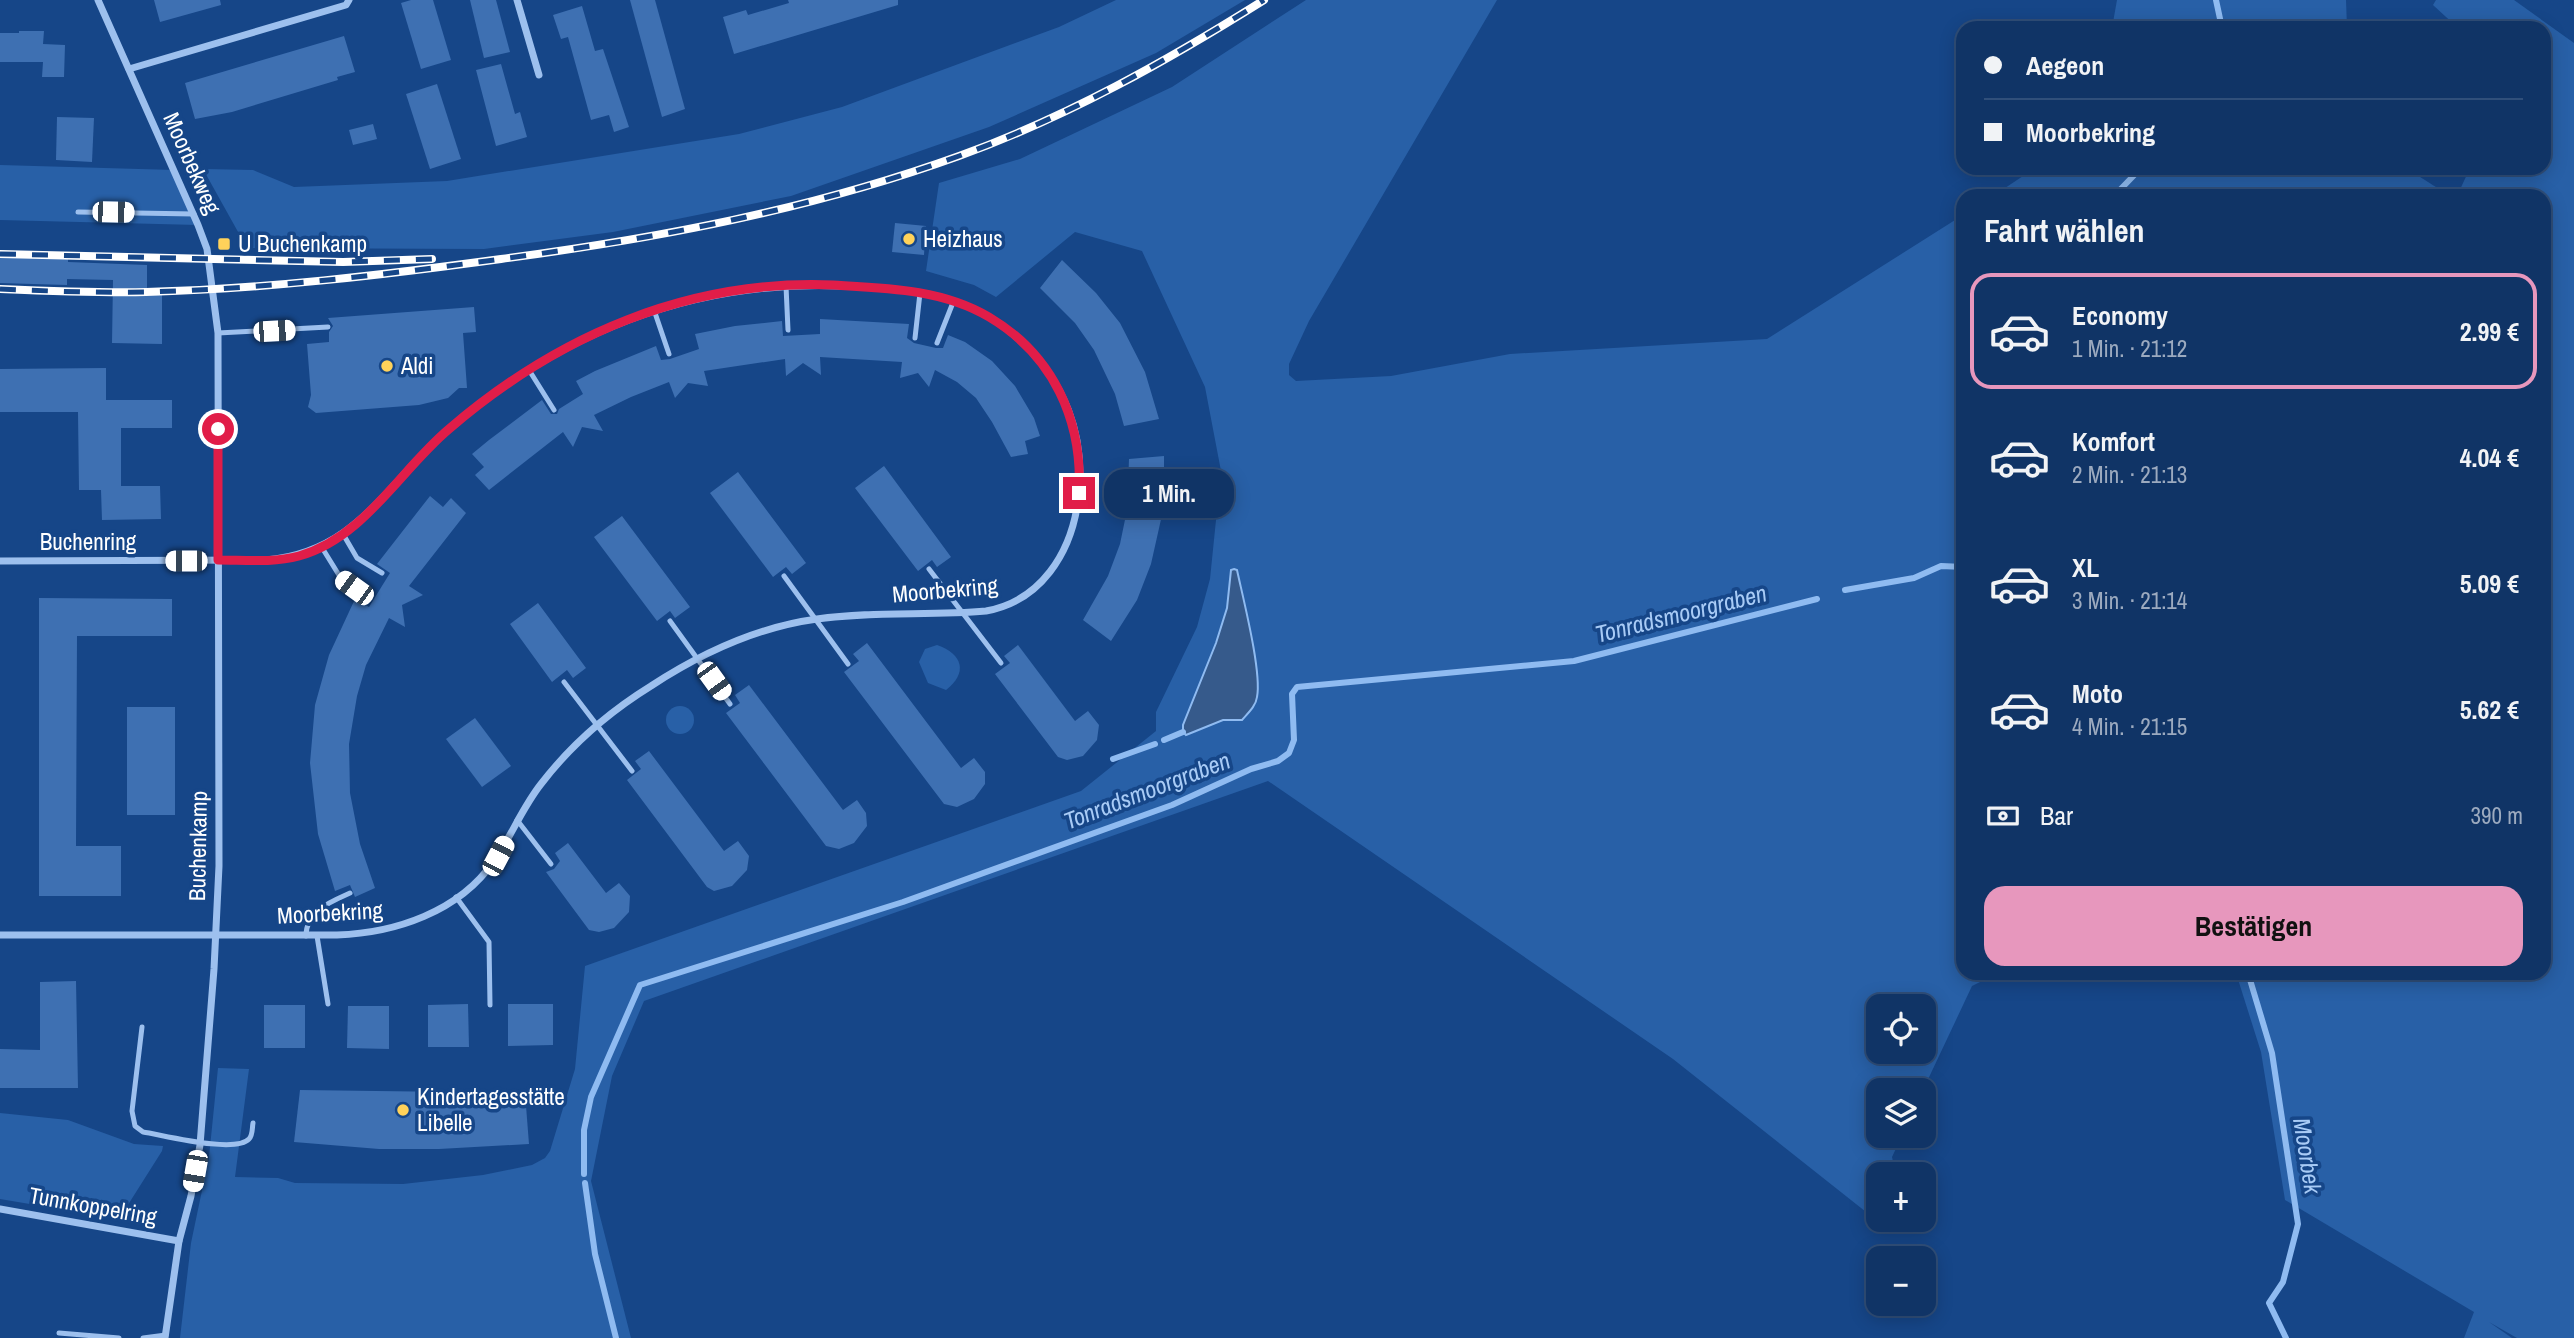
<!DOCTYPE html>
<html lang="de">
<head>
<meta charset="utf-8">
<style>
	body { margin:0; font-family:"Archivo Narrow",sans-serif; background:#193c6c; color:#f1f3f6; height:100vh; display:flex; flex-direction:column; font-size:26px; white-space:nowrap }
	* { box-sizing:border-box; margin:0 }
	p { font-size:23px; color:#9caabf }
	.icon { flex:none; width:38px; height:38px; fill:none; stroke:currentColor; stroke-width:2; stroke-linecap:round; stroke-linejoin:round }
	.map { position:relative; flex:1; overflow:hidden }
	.side { position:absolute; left:1956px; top:189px; width:595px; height:791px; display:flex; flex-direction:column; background:#103466; border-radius:21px; box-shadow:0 4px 18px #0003,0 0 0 2px #304f7a }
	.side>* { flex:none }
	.top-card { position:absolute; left:1956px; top:21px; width:595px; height:154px; border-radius:21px; box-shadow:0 4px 18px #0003,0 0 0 2px #304f7a; display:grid; align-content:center; height:154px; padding:0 28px; background:#103466 }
	.buttons { position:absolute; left:1866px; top:994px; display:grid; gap:14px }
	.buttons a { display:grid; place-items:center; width:70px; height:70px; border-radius:14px; background:#103466; box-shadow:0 4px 18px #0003,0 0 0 2px #304f7a; font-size:35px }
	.end { position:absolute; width:32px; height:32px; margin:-16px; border:9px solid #e11d48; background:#fff; box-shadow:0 0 0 4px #fff }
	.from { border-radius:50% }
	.bubble { position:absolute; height:49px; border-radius:21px; background:#103466; box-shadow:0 4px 18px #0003,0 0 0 2px #304f7a; font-size:23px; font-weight:700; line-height:49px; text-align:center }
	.car { position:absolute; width:21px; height:42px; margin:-21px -10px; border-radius:9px; box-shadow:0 0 5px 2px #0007; background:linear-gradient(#fff 24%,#345 0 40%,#fff 0 76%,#345 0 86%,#fff 0) }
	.top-card b { display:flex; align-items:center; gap:24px; height:66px; font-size:26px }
	.top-card b+b { border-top:2px solid #304f7a }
	.top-card i { width:18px; height:18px; background:#f1f3f6 }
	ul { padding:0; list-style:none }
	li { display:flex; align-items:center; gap:21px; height:116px; margin:0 14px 10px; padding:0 14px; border:4px solid transparent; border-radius:21px }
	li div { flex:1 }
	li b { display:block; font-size:26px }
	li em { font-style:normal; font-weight:700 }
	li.current { border-color:#e797bd }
	li>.icon { width:63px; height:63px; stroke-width:1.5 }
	h2 { padding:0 28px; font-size:32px; line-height:84px }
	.pay { display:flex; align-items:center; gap:18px; height:77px; padding:0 28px; font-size:26px }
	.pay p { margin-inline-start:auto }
	.action { display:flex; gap:14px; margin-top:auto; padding:14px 28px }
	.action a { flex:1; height:80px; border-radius:21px; background:#e797bd; color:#111; font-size:28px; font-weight:700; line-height:80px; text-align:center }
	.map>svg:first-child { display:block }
	.green { fill:#2860a7; fill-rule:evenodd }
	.water { fill:#365a8b; stroke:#8fbbf1; stroke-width:2 }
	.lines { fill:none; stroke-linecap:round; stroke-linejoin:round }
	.stream { stroke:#8fbbf1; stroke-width:6 }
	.building { fill:#3e70b2 }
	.service { stroke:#9dc0ee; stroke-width:5 }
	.minor { stroke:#9dc0ee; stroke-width:7 }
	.rail-casing { stroke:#fff; stroke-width:8 }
	.rail { stroke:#164688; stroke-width:5; stroke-dasharray:16; stroke-linecap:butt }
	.route { stroke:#e11d48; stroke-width:9 }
	.poi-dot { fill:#ffd25a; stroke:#164688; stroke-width:2.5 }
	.labels { text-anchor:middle; stroke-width:7; stroke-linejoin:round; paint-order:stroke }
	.street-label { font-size:23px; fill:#fff; stroke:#164688 }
	.poi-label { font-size:23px; fill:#fff; stroke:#164688; text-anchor:start }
	.water-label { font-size:24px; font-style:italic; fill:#a8cbf6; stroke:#164688 }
</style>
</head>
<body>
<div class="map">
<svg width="2574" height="1338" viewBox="0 0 2574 1338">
	<rect width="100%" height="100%" fill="#164688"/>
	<g class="green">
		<polygon points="1116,0 1245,0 1156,53 989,127 791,196 613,232 484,249 247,248 203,169 253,170 294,187 447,181 739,134 842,107 1059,27"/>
		<path d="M1306,0H1497L1309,321L1289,364V375L1296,381L1391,376L1510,354L1767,339L1963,215L1964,973H1998L1972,986L1923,1090H1878V1136H1902L1892,1157L1896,1174H1878V1220H1883L1880,1223L1673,1059L1268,781L644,1001L612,1076L591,1181L631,1338H180L191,1243L209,1157L218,1068L249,1069L235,1177L278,1178L295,1183L403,1184L483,1175L532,1165L545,1158L550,1151L575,1069L585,966L1081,791L1156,731V712L1197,627L1210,579L1221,471L1205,387L1142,251L1075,232L996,297L974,285L926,271L939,183L1020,159L1172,87ZM1878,1006H1923V1052H1878Z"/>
		<polygon points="2117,0 2346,0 2347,28 2112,28"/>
		<polygon points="2436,0 2514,0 2574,43 2574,1338 2517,1338 2489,1322 2512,1338 2464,1338 2474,1312 2285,1200 2261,1052 2236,973 2544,973 2544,196 2457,196 2470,168 2544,168 2544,28 2458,28 2433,5"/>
		<polygon points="0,165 174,170 198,225 0,220"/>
		<polygon points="2035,168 2406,168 2450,196 1993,196"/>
		<path d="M937,645C963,654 968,673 946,690L928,683L919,662L925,649Z"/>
		<circle cx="680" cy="720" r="14"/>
		<polygon points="0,1113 68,1120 134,1144 163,1146 162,1151 119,1219 0,1199"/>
	</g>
	<path class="water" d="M1234,569L1237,570C1243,598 1262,672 1257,697C1256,706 1248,713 1242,720H1223L1186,735L1183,732V725L1216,643L1227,608L1231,570Z"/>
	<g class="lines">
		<g class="stream">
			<polyline points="2216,0 2222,28"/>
			<polyline points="2114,196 2141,168"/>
			<polyline points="1964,353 1959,358 1957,448 1964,462"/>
			<polyline points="1845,590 1914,578 1941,566 1964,567"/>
			<polyline points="1164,740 1183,732"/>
			<polyline points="1113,759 1155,744"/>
			<polyline points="2248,973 2272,1053 2298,1224 2283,1282 2269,1303 2286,1338"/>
			<polyline points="584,1174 584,1130 591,1097 640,985 903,902 1172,805 1251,769 1278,761 1289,753 1294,740 1292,694 1297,687 1574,661 1817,599"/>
			<polyline points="585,1183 595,1254 616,1338"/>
		</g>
	</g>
	<g class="building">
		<polygon points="154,0 220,0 221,5 160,22"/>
		<polygon points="411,0 433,0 451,60 421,69 401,3"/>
		<polygon points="470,0 496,0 510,52 484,58"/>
		<polygon points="630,0 655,0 685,109 662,117"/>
		<polygon points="788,0 898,0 898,5 734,54 723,17 746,10 748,15 789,3"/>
		<polygon points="582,6 595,51 603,49 629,127 614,132 609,115 591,120 568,37 561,39 553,15"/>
		<polygon points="19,31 44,31 43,44 65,45 64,77 42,77 43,62 0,62 0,33 19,33"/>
		<polygon points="344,36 355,72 337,77 338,80 232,112 195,119 185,83"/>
		<polygon points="501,64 515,114 520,112 527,137 496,146 476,70"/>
		<polygon points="437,84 461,159 430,169 406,94"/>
		<polygon points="57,117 94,118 92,162 56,160"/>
		<polygon points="373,124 377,139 353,145 349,130"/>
		<polygon points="895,223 926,226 924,255 892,252"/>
		<polygon points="0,257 68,258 68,262 147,265 147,295 162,295 162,344 112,343 113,280 67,279 67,285 0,283"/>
		<polygon points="1062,260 1096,293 1120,323 1145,372 1159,419 1124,426 1115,394 1094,350 1075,323 1040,288"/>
		<polygon points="474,307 476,332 463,333 467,388 459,388 448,398 419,405 316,413 308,407 311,395 307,344 329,342 329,332 333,326 328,318"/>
		<polygon points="820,319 909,324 907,338 914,343 936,348 943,348 948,335 965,342 992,361 1015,386 1034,418 1040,436 1025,441 1028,454 1011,457 992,422 976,398 957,382 935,370 929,387 918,373 900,378 902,362 820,357 821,375 803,363 786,376 785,359 704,371 708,386 688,383 675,398 669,382 631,397 594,415 603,431 582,427 573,447 563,432 489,490 475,475 484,467 472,454 489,440 542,400 551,414 557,414 559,409 583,394 576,381 595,371 656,346 661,360 670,359 699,349 695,334 735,326 782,321 783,336 820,334"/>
		<polygon points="106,368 106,400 172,400 172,428 121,428 121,486 160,486 161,519 102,520 101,490 79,490 78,412 0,412 0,369"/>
		<polygon points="1164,456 1164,506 1151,564 1137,600 1111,641 1083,620 1108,576 1120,544 1127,510 1129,459"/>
		<polygon points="884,466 951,557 937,567 932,560 918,571 855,488"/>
		<polygon points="738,472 806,563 792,574 786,567 773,577 710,493"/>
		<polygon points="430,496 443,507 451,498 466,513 409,586 423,595 402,605 405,627 389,618 366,665 357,696 349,744 350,793 360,844 375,888 355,897 350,885 335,891 318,834 310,763 315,705 329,655 355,599 369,607 390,573 377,564"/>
		<polygon points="622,516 690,607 675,618 670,611 657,621 594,537"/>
		<polygon points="39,598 172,599 172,636 77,636 76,846 121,846 121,896 39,896"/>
		<polygon points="538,603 586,668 573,678 567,670 552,682 510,624"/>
		<polygon points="867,643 961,768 974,758 985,772 985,784 974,799 957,807 944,804 844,672 859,661 853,654"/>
		<polygon points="1018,645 1075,721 1088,711 1099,725 1097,740 1083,756 1067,760 1058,757 995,674 1010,663 1004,656"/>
		<polygon points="749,685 843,810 857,800 866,813 867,826 854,843 839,849 826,846 726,713 740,703 735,695"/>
		<rect x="127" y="707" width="48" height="108"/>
		<polygon points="475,718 511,766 482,787 446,739"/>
		<polygon points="649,751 724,851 738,841 749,856 747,870 732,886 714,891 707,887 627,780 641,769 635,761"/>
		<polygon points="568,843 606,893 619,883 630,896 629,912 614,928 599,932 589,930 546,872 554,869 560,861 555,853"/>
		<polygon points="76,981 78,1088 0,1088 0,1049 40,1050 40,982"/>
		<polygon points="468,1004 469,1047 428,1047 428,1005"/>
		<polygon points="508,1004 553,1004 553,1045 508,1046"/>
		<rect x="264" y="1005" width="41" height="43"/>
		<polygon points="348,1006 389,1006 389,1049 347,1048"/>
		<polygon points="300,1090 525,1093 529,1144 439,1149 379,1149 294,1142"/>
	</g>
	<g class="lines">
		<g class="service">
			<polyline points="78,212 194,214"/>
			<polyline points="786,286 788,330"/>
			<polyline points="654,310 669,354"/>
			<polyline points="218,333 328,327"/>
			<polyline points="915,338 920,293"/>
			<polyline points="937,343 954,300"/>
			<polyline points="529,370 554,410"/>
			<polyline points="343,534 357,558 382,573"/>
			<polyline points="321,546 342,580 366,597"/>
			<polyline points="929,569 1001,663"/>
			<polyline points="784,576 848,664"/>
			<polyline points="670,621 730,704"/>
			<polyline points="564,682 632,771"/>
			<polyline points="517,820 551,864"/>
			<polyline points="456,897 489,942 490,1005"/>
			<path d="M306,936C306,911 330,902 350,893"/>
			<polyline points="317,936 328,1004"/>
			<path d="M142,1027L132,1111L135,1126L143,1132C163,1135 235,1154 249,1139C253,1135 252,1128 253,1123"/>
			<polyline points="59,1333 119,1338"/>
			<polyline points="143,1338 166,1335"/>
		</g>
		<g class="minor">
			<polyline points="98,0 198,225 207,249 218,333 219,866 214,969 200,1145 191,1196 179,1241 165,1338"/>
			<polyline points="517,0 539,75"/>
			<polyline points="129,69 346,5 349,0"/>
			<path d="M0,561L266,560C358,552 386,483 449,429C562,332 692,280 842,286C904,288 967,293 1015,336C1064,378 1087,436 1078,501C1071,553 1041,601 986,611C930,616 873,611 817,619C758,627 700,654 651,686C609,712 571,745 541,784C522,808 511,837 494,861C459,912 395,933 337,935H0"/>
			<polyline points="0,1209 179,1241"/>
		</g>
		<defs>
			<g id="rail">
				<polyline points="0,254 343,262 432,259"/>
				<path d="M0,289C48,291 97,293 146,292C264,289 383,275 501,259C659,238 809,210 959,156C1067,117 1167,61 1264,0"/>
			</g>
		</defs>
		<use href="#rail" class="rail-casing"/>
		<use href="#rail" class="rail"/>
	</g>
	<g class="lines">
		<path class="route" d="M218,429V560C244,560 273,563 299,556C364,538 400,470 449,429C557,336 688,279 833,285C886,288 942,289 989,317C1053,355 1083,420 1079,493"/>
	</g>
	<g class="poi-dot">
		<circle cx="909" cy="239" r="7"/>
		<rect x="217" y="237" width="14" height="14" rx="3.5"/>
		<circle cx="387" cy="366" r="7"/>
		<circle cx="403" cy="1110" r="7"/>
	</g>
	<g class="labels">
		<g class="street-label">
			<text transform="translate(192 163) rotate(66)" y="8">Moorbekweg</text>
			<text x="88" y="550">Buchenring</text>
			<text transform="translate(945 590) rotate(-5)" y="8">Moorbekring</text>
			<text transform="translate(198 846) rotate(-89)" y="8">Buchenkamp</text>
			<text transform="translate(330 913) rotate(-3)" y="8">Moorbekring</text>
			<text transform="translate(93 1206) rotate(10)" y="8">Tunnkoppelring</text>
		</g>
		<g class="poi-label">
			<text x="923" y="247">Heizhaus</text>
			<text x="238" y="252">U Buchenkamp</text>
			<text x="401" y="374">Aldi</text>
			<text x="417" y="1105">Kindertagesstätte<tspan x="417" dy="26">Libelle</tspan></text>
		</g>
		<g class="water-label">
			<text transform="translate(1681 614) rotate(-14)" y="8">Tonradsmoorgraben</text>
			<text transform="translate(1147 791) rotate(-21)" y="8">Tonradsmoorgraben</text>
			<text transform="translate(2307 1156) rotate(81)" y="8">Moorbek</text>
		</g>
	</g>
</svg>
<div class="buttons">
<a><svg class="icon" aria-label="locate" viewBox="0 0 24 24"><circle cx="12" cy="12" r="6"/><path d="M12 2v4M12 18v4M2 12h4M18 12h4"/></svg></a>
<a><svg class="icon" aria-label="layers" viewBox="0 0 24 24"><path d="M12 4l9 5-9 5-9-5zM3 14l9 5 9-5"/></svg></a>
<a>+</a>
<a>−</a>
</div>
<i class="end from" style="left:218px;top:429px"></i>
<i class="end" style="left:1079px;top:493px"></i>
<div class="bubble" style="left:1104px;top:469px;width:130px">1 Min.</div>
<i class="car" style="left:113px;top:212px;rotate:91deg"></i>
<i class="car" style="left:274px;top:331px;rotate:87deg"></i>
<i class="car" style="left:186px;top:561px;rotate:270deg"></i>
<i class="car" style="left:354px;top:588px;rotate:306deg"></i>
<i class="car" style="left:714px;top:681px;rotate:144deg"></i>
<i class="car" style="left:498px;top:856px;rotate:28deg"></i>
<i class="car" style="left:195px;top:1171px;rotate:190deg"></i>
<div class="top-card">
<b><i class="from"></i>Aegeon</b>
<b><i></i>Moorbekring</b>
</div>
<section class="side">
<h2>Fahrt wählen</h2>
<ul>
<li class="current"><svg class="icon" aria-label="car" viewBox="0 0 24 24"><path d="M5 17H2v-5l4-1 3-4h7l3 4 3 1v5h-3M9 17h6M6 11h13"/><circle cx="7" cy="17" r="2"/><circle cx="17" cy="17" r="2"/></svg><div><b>Economy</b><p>1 Min. · 21:12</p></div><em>2.99 €</em></li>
<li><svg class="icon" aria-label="car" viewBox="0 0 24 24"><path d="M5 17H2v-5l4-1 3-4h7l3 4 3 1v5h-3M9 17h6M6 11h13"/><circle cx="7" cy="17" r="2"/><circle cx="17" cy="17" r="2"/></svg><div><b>Komfort</b><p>2 Min. · 21:13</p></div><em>4.04 €</em></li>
<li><svg class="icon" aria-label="car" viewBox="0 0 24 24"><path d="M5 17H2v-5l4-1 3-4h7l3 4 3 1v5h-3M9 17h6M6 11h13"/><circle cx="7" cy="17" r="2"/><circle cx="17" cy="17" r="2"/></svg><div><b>XL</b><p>3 Min. · 21:14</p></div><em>5.09 €</em></li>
<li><svg class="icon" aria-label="car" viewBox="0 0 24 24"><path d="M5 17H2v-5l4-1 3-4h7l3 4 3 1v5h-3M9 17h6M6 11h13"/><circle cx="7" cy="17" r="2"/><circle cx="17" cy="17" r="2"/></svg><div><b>Moto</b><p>4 Min. · 21:15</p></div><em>5.62 €</em></li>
</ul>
<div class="pay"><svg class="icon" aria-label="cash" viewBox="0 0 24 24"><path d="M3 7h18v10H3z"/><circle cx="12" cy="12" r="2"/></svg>Bar<p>390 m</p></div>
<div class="action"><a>Bestätigen</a></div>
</section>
</div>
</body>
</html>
